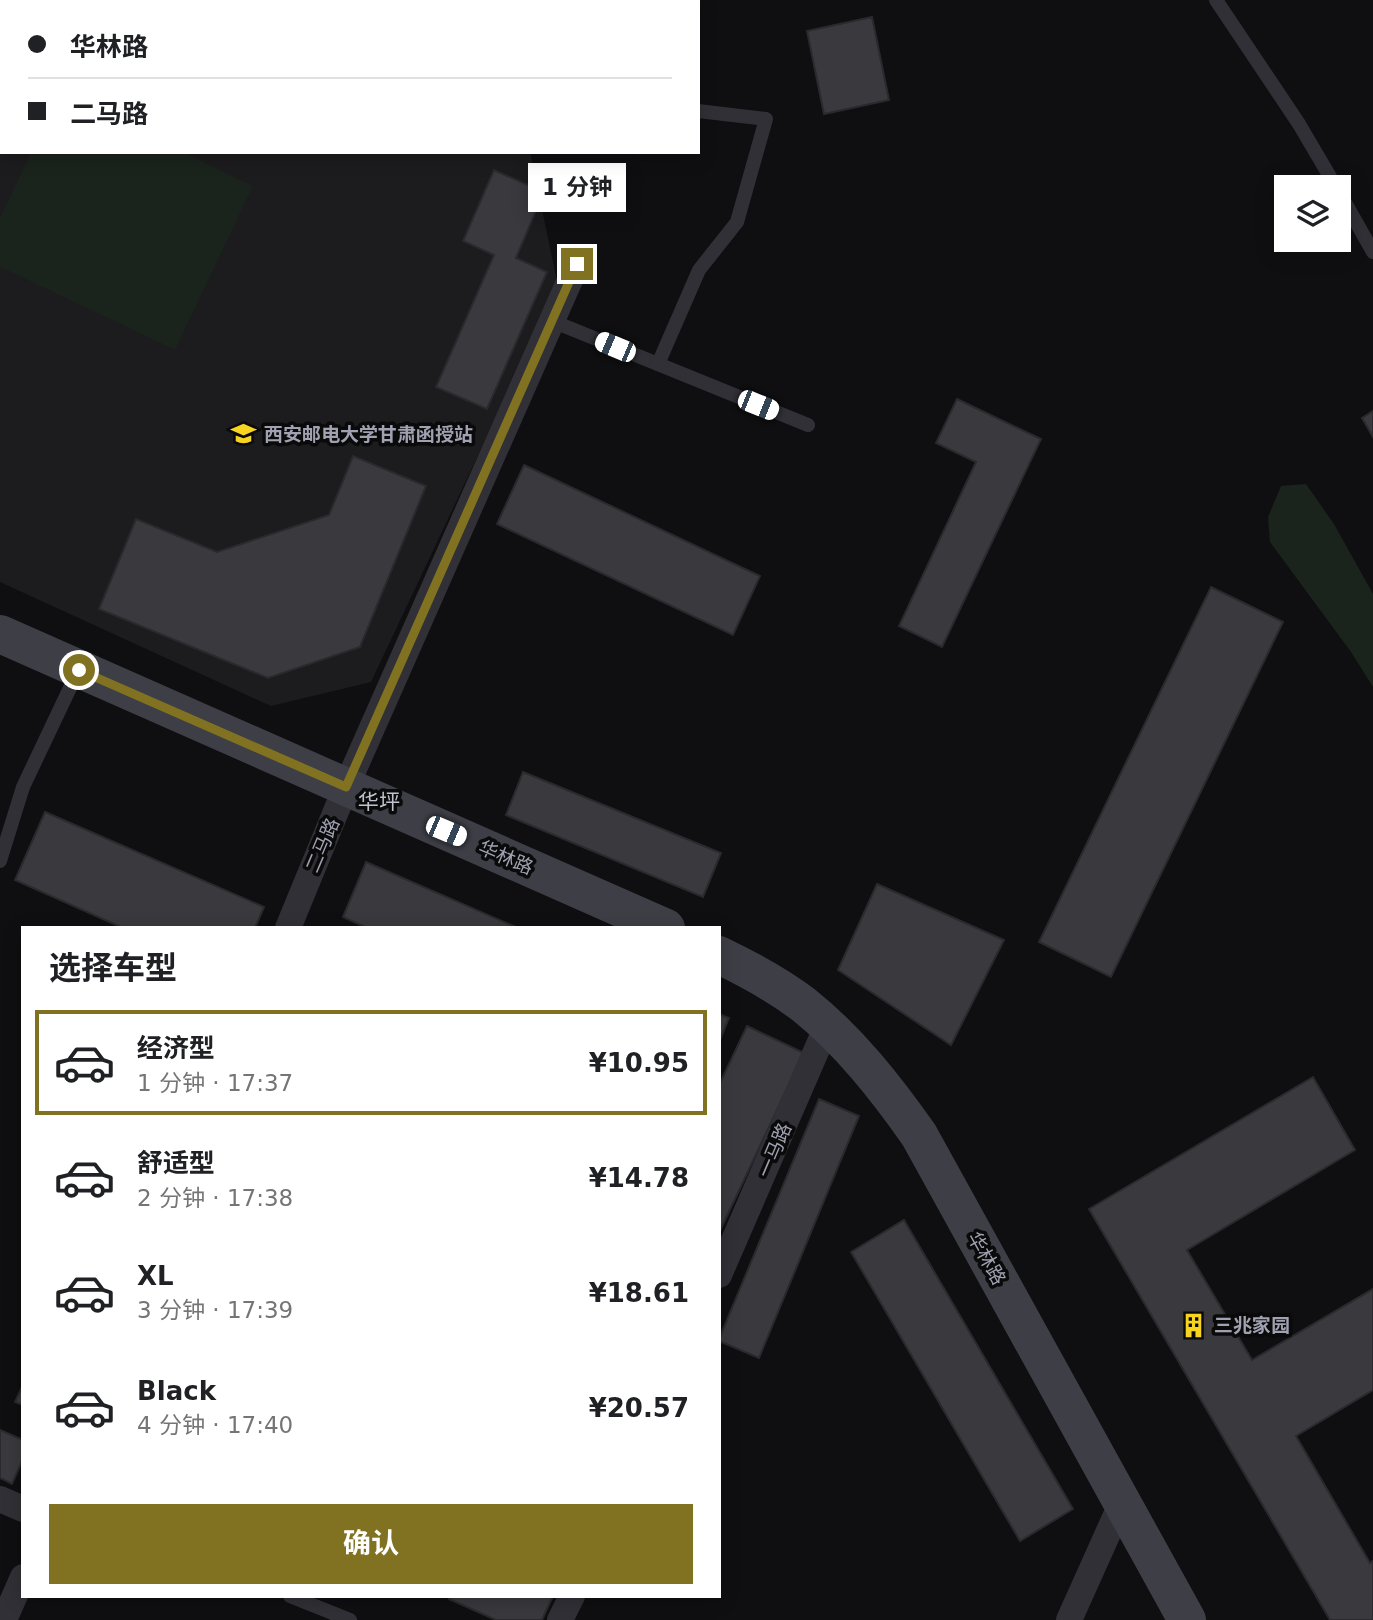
<!DOCTYPE html>
<html lang="zh">
<head>
<meta charset="utf-8">
<style>
	body { margin:0; font-family:"DejaVu Sans","Noto Sans SC",sans-serif; background:#f6f6f6; color:#202124; height:100vh; display:flex; flex-direction:column; font-size:26px; white-space:nowrap }
	* { box-sizing:border-box; margin:0 }
	p { font-size:23px; color:#757577 }
	.icon { flex:none; width:38px; height:38px; fill:none; stroke:currentColor; stroke-width:2; stroke-linecap:round; stroke-linejoin:round }
	.map { position:relative; flex:1; overflow:hidden }
	.side { position:absolute; left:21px; top:926px; width:700px; height:672px; display:flex; flex-direction:column; background:#fff; border-radius:0px; box-shadow:0 4px 18px #0003 }
	.side>* { flex:none }
	.hud { position:absolute; left:0px; top:0px; width:700px; height:154px; box-shadow:0 4px 18px #0003; display:grid; align-content:center; height:154px; padding:0 28px; background:#fff }
	.fabs { position:absolute; left:1274px; top:175px; display:grid; gap:14px }
	.fabs a { display:grid; place-items:center; width:77px; height:77px; border-radius:0px; background:#fff; box-shadow:0 4px 18px #0003; font-size:35px }
	.end { position:absolute; width:32px; height:32px; margin:-16px; border:9px solid #817222; background:#fff; box-shadow:0 0 0 4px #fff }
	.from { border-radius:50% }
	.bubble { position:absolute; height:49px; border-radius:0px; background:#fff; box-shadow:0 4px 18px #0003; font-size:23px; font-weight:700; line-height:49px; text-align:center }
	.car { position:absolute; width:21px; height:42px; margin:-21px -10px; border-radius:9px; box-shadow:0 0 5px 2px #0007; background:linear-gradient(#fff 24%,#345 0 40%,#fff 0 76%,#345 0 86%,#fff 0) }
	.hud b { display:flex; align-items:center; gap:24px; height:66px; font-size:26px }
	.hud b+b { border-top:2px solid #e0e0e0 }
	.hud i { width:18px; height:18px; background:#202124 }
	ul { padding:0; list-style:none }
	li { display:flex; align-items:center; gap:21px; height:105px; margin:0 14px 10px; padding:0 14px; border:4px solid transparent; border-radius:0px }
	li div { flex:1 }
	li b { display:block; font-size:26px }
	li em { font-style:normal; font-weight:700 }
	li.selected { border-color:#817222 }
	li>.icon { width:63px; height:63px; stroke-width:1.5 }
	h2 { padding:0 28px; font-size:32px; line-height:84px }
	.button { display:flex; gap:14px; margin-top:auto; padding:14px 28px }
	.button a { flex:1; height:80px; border-radius:0px; background:#817222; color:#fff; font-size:28px; font-weight:700; line-height:80px; text-align:center }
	.map>svg:first-child { display:block }
	.built { fill:#1c1b1d }
	.green { fill:#1b231d }
	.building { fill:#39393e; stroke:#2a292d; stroke-width:2 }
	.lines { fill:none; stroke-linecap:round; stroke-linejoin:round }
	.lane { stroke:#303036; stroke-width:14 }
	.street { stroke:#303036; stroke-width:26 }
	.secondary { stroke:#3e3f46; stroke-width:38 }
	.route { stroke:#817222; stroke-width:9 }
	.labels { text-anchor:middle; stroke-width:7; stroke-linejoin:round; paint-order:stroke }
	.poi-label { font-size:19px; font-weight:bold; fill:#a0a2b2; stroke:#0a0a0b; text-anchor:start }
	.street-label { font-size:19px; fill:#a0a2b2; stroke:#0a0a0b }
	.neighbourhood-label { font-size:21px; fill:#c1c2ce; stroke:#0a0a0b }
</style>
</head>
<body>
<div class="map">
<svg width="1373" height="1620" viewBox="0 0 1373 1620">
	<rect width="100%" height="100%" fill="#0f0f11"/>
	<polygon class="built" points="0,0 450,2 2,2 2,152 530,152 558,286 371,682 271,706 0,582"/>
	<g class="green">
		<polygon points="31,152 183,152 253,186 175,350 0,267 0,218"/>
		<polygon points="1306,484 1334,524 1373,594 1373,687 1351,652 1270,542 1268,517 1281,486"/>
	</g>
	<g class="building">
		<polygon points="872,17 889,100 824,114 807,31"/>
		<polygon points="494,170 544,192 516,258 547,272 487,409 436,387 494,255 463,241"/>
		<polygon points="957,399 1041,439 942,647 899,626 976,462 936,443"/>
		<polygon points="1373,411 1373,437 1362,418"/>
		<polygon points="353,456 426,486 360,647 268,678 99,609 136,519 217,552 329,515"/>
		<polygon points="524,465 760,576 733,635 497,524"/>
		<polygon points="1211,587 1283,622 1111,977 1039,942"/>
		<polygon points="523,772 721,853 703,897 506,815"/>
		<polygon points="45,812 264,907 255,928 123,928 15,880"/>
		<polygon points="366,862 518,928 367,928 343,917"/>
		<polygon points="877,884 1004,940 951,1045 838,970"/>
		<polygon points="719,1014 729,1018 719,1042"/>
		<polygon points="747,1026 804,1053 719,1233 719,1085"/>
		<polygon points="1313,1077 1355,1150 1187,1250 1252,1360 1373,1289 1373,1390 1296,1436 1370,1563 1373,1561 1373,1620 1330,1620 1089,1209"/>
		<polygon points="819,1099 859,1116 759,1358 719,1341 719,1339"/>
		<polygon points="904,1220 1073,1509 1020,1541 851,1252"/>
		<polygon points="23,1385 23,1405 15,1402"/>
		<polygon points="0,1430 23,1440 23,1459 12,1484 0,1478"/>
		<polygon points="451,1596 553,1596 542,1620 496,1620 449,1599"/>
	</g>
	<g class="lines">
		<g class="lane">
			<polyline points="1216,0 1299,124 1336,187"/>
			<polyline points="1339,192 1373,252"/>
			<polyline points="552,321 808,425"/>
			<polyline points="658,364 699,270 737,222 766,119 698,111"/>
			<polyline points="0,861 23,787 78,671"/>
			<polyline points="290,1596 350,1620"/>
		</g>
		<g class="street">
			<polyline points="288,928 346,787 577,264"/>
			<polyline points="719,1275 827,1026"/>
			<polyline points="0,1499 23,1509"/>
			<polyline points="4,1620 23,1577"/>
			<polyline points="560,1620 572,1596"/>
			<polyline points="1069,1620 1122,1502"/>
		</g>
		<g class="secondary">
			<polyline points="0,634 666,928"/>
			<path d="M719,955C748,969 778,985 804,1005C849,1041 886,1088 919,1135L1187,1620"/>
		</g>
	</g>
	<g class="lines">
		<polyline class="route" points="79,670 346,787 577,264"/>
	</g>
	<defs>
		<symbol id="university-bare" viewBox="-9 -9 18 18"><path d="M0-5L7-2L0 1L-7-2ZM-4 1L0 2.5L4 1V4Q0 6-4 4Z" fill="#f7d420" stroke="#0a0a0b" stroke-width="2.5" paint-order="stroke"/></symbol>
		<symbol id="building-bare" viewBox="-9 -9 18 18"><path d="M-4-6H4V6H1V3H-1V6H-4ZM-2.5-4.3h1.7v1.8h-1.7ZM.8-4.3h1.7v1.8H.8ZM-2.5-1h1.7V.8h-1.7ZM.8-1h1.7V.8H.8Z" fill="#f7d420" stroke="#0a0a0b" stroke-width="2.5" paint-order="stroke"/></symbol>
	</defs>
	<g fill-rule="evenodd">
		<use href="#university-bare" x="226" y="416" width="35" height="35"/>
		<use href="#building-bare" x="1176" y="1308" width="35" height="35"/>
	</g>
	<g class="labels">
		<g class="poi-label">
			<text x="264" y="441">西安邮电大学甘肃函授站</text>
			<text x="1214" y="1332">三兆家园</text>
		</g>
		<g class="street-label">
			<text transform="translate(322 845) rotate(-67)" y="7">二马路</text>
			<text transform="translate(506 857) rotate(23)" y="7">华林路</text>
			<text transform="translate(774 1150) rotate(-67)" y="7">一马路</text>
			<text transform="translate(987 1258) rotate(61)" y="7">华林路</text>
		</g>
		<g class="neighbourhood-label">
			<text x="379" y="809">华坪</text>
		</g>
	</g>
</svg>
<div class="fabs">
<a><svg class="icon" aria-label="layers" viewBox="0 0 24 24"><path d="M12 4l9 5-9 5-9-5zM3 14l9 5 9-5"/></svg></a>
</div>
<i class="end from" style="left:79px;top:670px"></i>
<i class="end" style="left:577px;top:264px"></i>
<div class="bubble" style="left:528px;top:163px;width:98px">1 分钟</div>
<i class="car" style="left:615px;top:347px;rotate:293deg"></i>
<i class="car" style="left:758px;top:405px;rotate:112deg"></i>
<i class="car" style="left:446px;top:831px;rotate:113deg"></i>
<div class="hud">
<b><i class="from"></i>华林路</b>
<b><i></i>二马路</b>
</div>
<section class="side">
<h2>选择车型</h2>
<ul>
<li class="selected"><svg class="icon" aria-label="car" viewBox="0 0 24 24"><path d="M5 17H2v-5l4-1 3-4h7l3 4 3 1v5h-3M9 17h6M6 11h13"/><circle cx="7" cy="17" r="2"/><circle cx="17" cy="17" r="2"/></svg><div><b>经济型</b><p>1 分钟 · 17:37</p></div><em>¥10.95</em></li>
<li><svg class="icon" aria-label="car" viewBox="0 0 24 24"><path d="M5 17H2v-5l4-1 3-4h7l3 4 3 1v5h-3M9 17h6M6 11h13"/><circle cx="7" cy="17" r="2"/><circle cx="17" cy="17" r="2"/></svg><div><b>舒适型</b><p>2 分钟 · 17:38</p></div><em>¥14.78</em></li>
<li><svg class="icon" aria-label="car" viewBox="0 0 24 24"><path d="M5 17H2v-5l4-1 3-4h7l3 4 3 1v5h-3M9 17h6M6 11h13"/><circle cx="7" cy="17" r="2"/><circle cx="17" cy="17" r="2"/></svg><div><b>XL</b><p>3 分钟 · 17:39</p></div><em>¥18.61</em></li>
<li><svg class="icon" aria-label="car" viewBox="0 0 24 24"><path d="M5 17H2v-5l4-1 3-4h7l3 4 3 1v5h-3M9 17h6M6 11h13"/><circle cx="7" cy="17" r="2"/><circle cx="17" cy="17" r="2"/></svg><div><b>Black</b><p>4 分钟 · 17:40</p></div><em>¥20.57</em></li>
</ul>
<div class="button"><a>确认</a></div>
</section>
</div>
</body>
</html>
